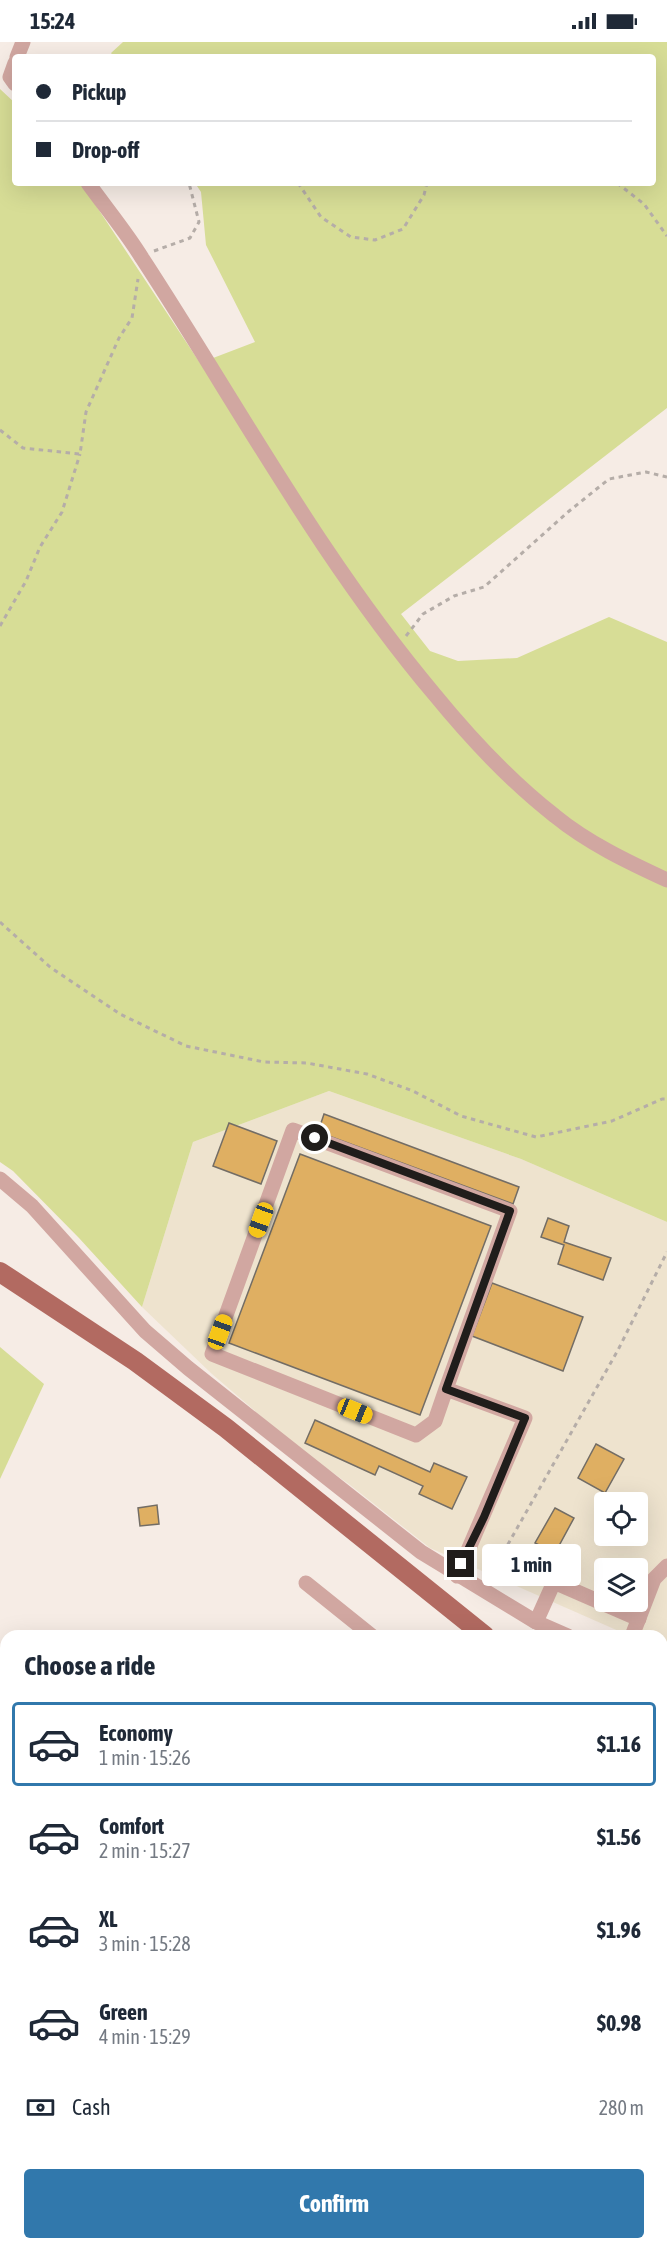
<!DOCTYPE html>
<html lang="en">
<head>
<meta charset="utf-8">
<style>
	body { margin:0; font-family:"Asap Condensed",sans-serif; background:#f6f6f7; color:#1f2937; height:100vh; display:flex; flex-direction:column; font-size:22px; white-space:nowrap }
	* { box-sizing:border-box; margin:0 }
	p { font-size:20px; color:#747a83 }
	.icon { flex:none; width:33px; height:33px; fill:none; stroke:currentColor; stroke-width:2; stroke-linecap:round; stroke-linejoin:round }
	.map { position:relative; flex:1; overflow:hidden }
	.panel { position:absolute; left:0px; top:1588px; width:668px; height:620px; display:flex; flex-direction:column; background:#fff; border-radius:18px 18px 0 0; box-shadow:0 6px 24px #0002 }
	.panel>* { flex:none }
	.hud { position:absolute; left:12px; top:12px; width:644px; height:132px; border-radius:6px; box-shadow:0 6px 24px #0002; display:grid; align-content:center; height:132px; padding:0 24px; background:#fff }
	.controls { position:absolute; left:594px; top:1450px; display:grid; gap:12px }
	.controls a { display:grid; place-items:center; width:54px; height:54px; border-radius:6px; background:#fff; box-shadow:0 6px 24px #0002; font-size:30px }
	.end { position:absolute; width:27px; height:27px; margin:-14px; border:8px solid #201d1b; background:#fff; box-shadow:0 0 0 3px #fff }
	.from { border-radius:50% }
	.bubble { position:absolute; height:42px; border-radius:6px; background:#fff; box-shadow:0 6px 24px #0002; font-size:20px; font-weight:700; line-height:42px; text-align:center }
	.car { position:absolute; width:18px; height:36px; margin:-18px -9px; border-radius:8px; box-shadow:0 0 4px 2px #0007; background:linear-gradient(#f5c518 24%,#345 0 40%,#f5c518 0 76%,#345 0 86%,#f5c518 0) }
	.hud b { display:flex; align-items:center; gap:21px; height:57px; font-size:22px }
	.hud b+b { border-top:2px solid #e0e1e3 }
	.hud i { width:15px; height:15px; background:#1f2937 }
	ul { padding:0; list-style:none }
	li { display:flex; align-items:center; gap:18px; height:84px; margin:0 12px 9px; padding:0 12px; border:3px solid transparent; border-radius:6px }
	li div { flex:1 }
	li b { display:block; font-size:22px }
	li em { font-style:normal; font-weight:700 }
	li.selected { border-color:#3178ac }
	li>.icon { width:54px; height:54px; stroke-width:1.5 }
	h2 { padding:0 24px; font-size:27px; line-height:72px }
	.pay { display:flex; align-items:center; gap:15px; height:66px; padding:0 24px; font-size:22px }
	.pay p { margin-inline-start:auto }
	.primary-button { display:flex; gap:12px; margin-top:auto; padding:12px 24px }
	.primary-button a { flex:1; height:69px; border-radius:6px; background:#3178ac; color:#fff; font-size:24px; font-weight:700; line-height:69px; text-align:center }
	.status { display:flex; justify-content:space-between; align-items:center; height:42px; padding:0 30px; background:#fff; direction:ltr }
	.status svg { height:16px; fill:currentColor }
	.map>svg:first-child { display:block }
	.industrial { fill:#eee3ce; fill-rule:evenodd }
	.green { fill:#d7dd96 }
	.building { fill:#dfaf62; stroke:#736d65; stroke-width:1.5 }
	.lines { fill:none; stroke-linecap:round; stroke-linejoin:round }
	.path { stroke:#b5ada8; stroke-width:3; stroke-dasharray:4.5 4.5; stroke-linecap:butt }
	.minor { stroke:#d1a7a1; stroke-width:15 }
	.major { stroke:#b26a61; stroke-width:20 }
	.route { stroke:#201d1b; stroke-width:8 }
</style>
</head>
<body>
<div class="status"><b>15:24</b><svg viewBox="0 0 49 12"><path d="M0 12V9h3v3zM5 12V6h3v6zM10 12V3h3v9zM15 12V0h3v12zM26 1h20v11H26zM47 4h2v5h-2z"/></svg></div>
<div class="map">
<svg width="667" height="2207" viewBox="0 0 667 2207">
	<rect width="100%" height="100%" fill="#f6ece5"/>
	<path class="industrial" d="M329,1049L521,1117L667,1180V1610L662,1608V1594H630L430,1506L350,1443L298,1406L212,1332L142,1265L193,1100ZM604,1461H638V1494H604ZM604,1527H638V1560H604Z"/>
	<g class="green">
		<polygon points="123,0 667,0 667,366 401,572 430,609 458,619 517,616 609,575 667,600 667,1180 521,1117 329,1049 193,1100 142,1265 79,1196 13,1129 0,1120 0,47 15,61 15,141 81,141 200,321 255,300 206,203 201,150 195,141 652,141 652,15 114,15 111,11"/>
		<polygon points="0,1305 44,1342 0,1437"/>
	</g>
	<g class="building">
		<polygon points="324,1072 519,1145 513,1162 318,1090"/>
		<polygon points="229,1081 277,1099 261,1142 213,1124"/>
		<polygon points="300,1112 491,1184 420,1373 229,1301"/>
		<polygon points="548,1176 569,1184 564,1200 611,1216 603,1238 558,1222 564,1203 541,1195"/>
		<polygon points="492,1241 583,1275 563,1329 472,1294"/>
		<polygon points="315,1378 430,1430 434,1421 467,1435 452,1467 419,1452 423,1444 379,1424 375,1433 305,1401"/>
		<polygon points="596,1402 624,1417 605,1451 578,1436"/>
		<polygon points="157,1463 159,1482 140,1484 138,1466"/>
		<polygon points="555,1466 574,1476 555,1511 535,1501"/>
	</g>
	<g class="lines">
		<g class="path">
			<polyline points="298,141 321,175 351,195 375,198 403,187 424,153 427,141"/>
			<polyline points="617,141 644,162 667,194"/>
			<polyline points="154,209 190,196 199,180 189,141"/>
			<polyline points="0,388 23,406 80,412 86,370 119,296 132,276 138,237"/>
			<polyline points="0,584 26,539 40,505 62,470 80,412"/>
			<polyline points="406,594 423,572 454,554 484,545 568,470 609,437 646,430 667,435"/>
			<polyline points="0,880 50,925 120,972 186,1004 264,1020 307,1021 367,1032 413,1049 461,1074 536,1095 612,1079 662,1057 667,1057"/>
			<polyline points="490,1534 618,1308 667,1210"/>
			<polyline points="662,1669 667,1671"/>
		</g>
		<g class="minor">
			<polyline points="17,15 23,0"/>
			<polyline points="15,21 10,35 15,42"/>
			<path d="M88,141C106,166 126,190 142,216C238,363 321,518 435,653C471,697 510,739 555,774C588,801 628,820 667,838"/>
			<polyline points="0,1137 32,1164 145,1289 188,1326 421,1510 536,1580 568,1594"/>
			<polyline points="446,1347 435,1379 416,1393 212,1312 293,1088 510,1169 446,1347 525,1376 457,1534"/>
			<polyline points="306,1541 372,1594"/>
			<polyline points="536,1580 554,1540 639,1577"/>
			<polyline points="632,1594 654,1537 667,1524"/>
			<polyline points="662,1632 667,1634"/>
			<polyline points="662,1841 667,1846"/>
		</g>
		<g class="major">
			<polyline points="0,1230 135,1319 226,1386 485,1594"/>
			<polyline points="662,1728 667,1732"/>
		</g>
	</g>
	<g class="lines">
		<polyline class="route" points="315,1096 510,1169 446,1347 525,1376 484,1475 461,1522"/>
	</g>
</svg>
<div class="controls">
<a><svg class="icon" aria-label="locate" viewBox="0 0 24 24"><circle cx="12" cy="12" r="6"/><path d="M12 2v4M12 18v4M2 12h4M18 12h4"/></svg></a>
<a><svg class="icon" aria-label="layers" viewBox="0 0 24 24"><path d="M12 4l9 5-9 5-9-5zM3 14l9 5 9-5"/></svg></a>
</div>
<i class="end from" style="left:315px;top:1096px"></i>
<i class="end" style="left:461px;top:1522px"></i>
<div class="bubble" style="left:482px;top:1502px;width:99px">1 min</div>
<i class="car" style="left:261px;top:1178px;rotate:200deg"></i>
<i class="car" style="left:220px;top:1290px;rotate:20deg"></i>
<i class="car" style="left:355px;top:1369px;rotate:112deg"></i>
<div class="hud">
<b><i class="from"></i>Pickup</b>
<b><i></i>Drop-off</b>
</div>
<section class="panel">
<h2>Choose a ride</h2>
<ul>
<li class="selected"><svg class="icon" aria-label="car" viewBox="0 0 24 24"><path d="M5 17H2v-5l4-1 3-4h7l3 4 3 1v5h-3M9 17h6M6 11h13"/><circle cx="7" cy="17" r="2"/><circle cx="17" cy="17" r="2"/></svg><div><b>Economy</b><p>1 min · 15:26</p></div><em>$1.16</em></li>
<li><svg class="icon" aria-label="car" viewBox="0 0 24 24"><path d="M5 17H2v-5l4-1 3-4h7l3 4 3 1v5h-3M9 17h6M6 11h13"/><circle cx="7" cy="17" r="2"/><circle cx="17" cy="17" r="2"/></svg><div><b>Comfort</b><p>2 min · 15:27</p></div><em>$1.56</em></li>
<li><svg class="icon" aria-label="car" viewBox="0 0 24 24"><path d="M5 17H2v-5l4-1 3-4h7l3 4 3 1v5h-3M9 17h6M6 11h13"/><circle cx="7" cy="17" r="2"/><circle cx="17" cy="17" r="2"/></svg><div><b>XL</b><p>3 min · 15:28</p></div><em>$1.96</em></li>
<li><svg class="icon" aria-label="car" viewBox="0 0 24 24"><path d="M5 17H2v-5l4-1 3-4h7l3 4 3 1v5h-3M9 17h6M6 11h13"/><circle cx="7" cy="17" r="2"/><circle cx="17" cy="17" r="2"/></svg><div><b>Green</b><p>4 min · 15:29</p></div><em>$0.98</em></li>
</ul>
<div class="pay"><svg class="icon" aria-label="cash" viewBox="0 0 24 24"><path d="M3 7h18v10H3z"/><circle cx="12" cy="12" r="2"/></svg>Cash<p>280 m</p></div>
<div class="primary-button"><a>Confirm</a></div>
</section>
</div>
</body>
</html>
